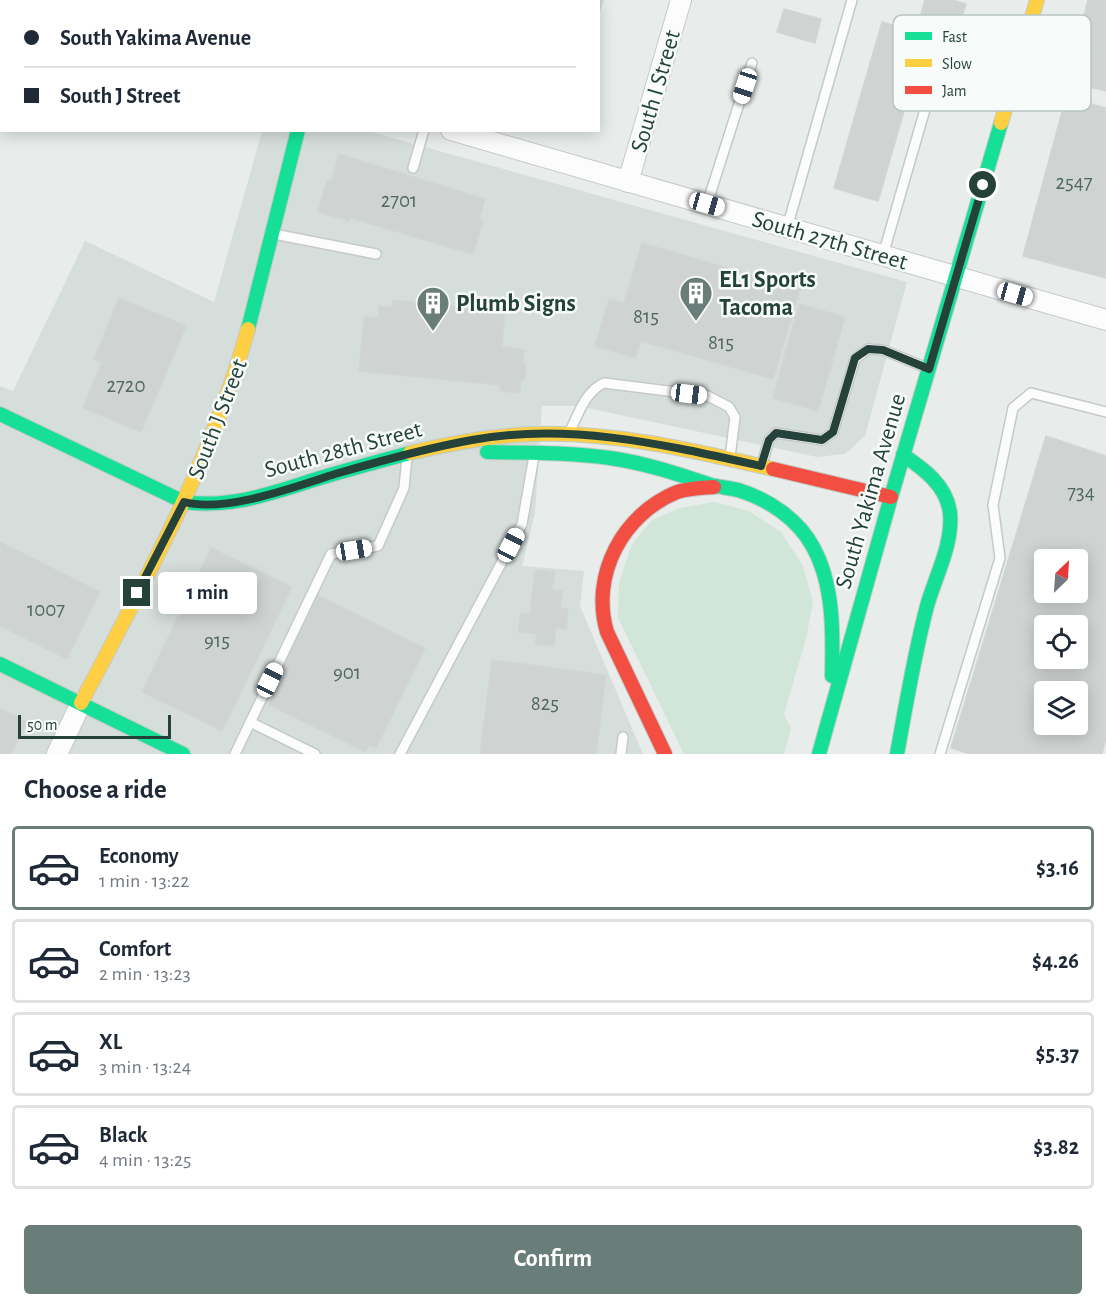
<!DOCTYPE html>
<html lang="en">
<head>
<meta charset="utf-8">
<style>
	body { margin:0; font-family:"Alegreya Sans",sans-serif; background:#f6f6f7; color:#1f2937; height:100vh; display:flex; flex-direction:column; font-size:22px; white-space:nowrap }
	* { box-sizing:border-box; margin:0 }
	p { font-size:20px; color:#747a83 }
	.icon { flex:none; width:33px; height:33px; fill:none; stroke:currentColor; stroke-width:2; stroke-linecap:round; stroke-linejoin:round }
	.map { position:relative; height:754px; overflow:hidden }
	.sheet { display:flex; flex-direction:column; background:#fff; flex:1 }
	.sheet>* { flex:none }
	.hud { position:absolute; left:0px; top:0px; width:600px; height:132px; box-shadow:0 3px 15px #0003; display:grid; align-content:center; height:132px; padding:0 24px; background:#fff }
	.needle { width:39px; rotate:25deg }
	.fabs { position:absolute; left:1034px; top:549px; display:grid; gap:12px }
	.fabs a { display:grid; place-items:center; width:54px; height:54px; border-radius:6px; background:#fff; box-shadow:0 3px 15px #0003; font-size:30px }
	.scale { position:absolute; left:18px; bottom:15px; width:153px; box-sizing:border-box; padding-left:6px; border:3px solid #24423a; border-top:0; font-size:16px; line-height:21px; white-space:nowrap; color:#24423a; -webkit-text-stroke:4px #f7fbf9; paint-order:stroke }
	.end { position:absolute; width:27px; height:27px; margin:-14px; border:8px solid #24423a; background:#fff; box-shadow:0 0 0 3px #fff }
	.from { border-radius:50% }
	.bubble { position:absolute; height:42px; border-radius:6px; background:#fff; box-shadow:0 3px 15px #0003; font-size:20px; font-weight:700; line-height:42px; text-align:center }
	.car { position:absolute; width:18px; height:36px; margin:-18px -9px; border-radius:8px; box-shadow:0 0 4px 2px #0007; background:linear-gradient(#fff 24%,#345 0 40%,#fff 0 76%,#345 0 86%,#fff 0) }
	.hud b { display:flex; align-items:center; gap:21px; height:57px; font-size:22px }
	.hud b+b { border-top:2px solid #e0e1e3 }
	.hud i { width:15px; height:15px; background:#1f2937 }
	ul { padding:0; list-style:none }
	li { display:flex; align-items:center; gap:18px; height:84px; margin:0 12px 9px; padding:0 12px; border:3px solid #e0e1e3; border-radius:6px }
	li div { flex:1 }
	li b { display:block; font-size:22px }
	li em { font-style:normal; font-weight:700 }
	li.selected { border-color:#697e78 }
	li>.icon { width:54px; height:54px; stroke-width:1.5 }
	h2 { padding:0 24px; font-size:27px; line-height:72px }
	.action { display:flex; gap:12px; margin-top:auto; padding:12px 24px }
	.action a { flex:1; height:69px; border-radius:6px; background:#697e78; color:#fff; font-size:24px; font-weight:700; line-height:69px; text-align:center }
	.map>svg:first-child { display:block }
	.built { fill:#d6dedb }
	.green { fill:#d1e6d8 }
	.building { fill:#cfd4d2; stroke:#d1d6d4; stroke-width:1.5; fill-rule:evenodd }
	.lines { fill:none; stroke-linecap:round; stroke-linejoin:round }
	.lane-casing { stroke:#c5cac8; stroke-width:12 }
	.street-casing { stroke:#c5cac8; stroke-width:22 }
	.fast-casing { stroke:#c3cbc8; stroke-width:16 }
	.slow-casing { stroke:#c3cbc8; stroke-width:16 }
	.jam-casing { stroke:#c3cbc8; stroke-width:16 }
	.lane { stroke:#fcfcfc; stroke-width:9 }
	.street { stroke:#fcfcfc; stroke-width:20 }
	.fast { stroke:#16e098; stroke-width:14 }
	.slow { stroke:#ffcf43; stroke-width:14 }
	.jam { stroke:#f24e42; stroke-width:14 }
	.route { stroke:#24423a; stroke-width:8 }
	.labels { text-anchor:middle; stroke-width:5; stroke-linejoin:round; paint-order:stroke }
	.number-label { font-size:21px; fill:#506761 }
	.street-label { font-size:24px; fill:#24423a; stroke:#f7fbf9 }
	.poi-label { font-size:24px; font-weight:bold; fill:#24423a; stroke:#f7fbf9; text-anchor:start }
	.key { fill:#f7fbf9; stroke:#b8c4c0; stroke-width:1.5 }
	.key-label { font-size:16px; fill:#24423a }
</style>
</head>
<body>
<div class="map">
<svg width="1106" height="754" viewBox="0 0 1106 754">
	<rect width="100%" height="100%" fill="#e8edeb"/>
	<polygon class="built" points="262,131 368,131 907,282 865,436 845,454 817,457 578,406 542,406 535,513 522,566 584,571 580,606 643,754 0,754 0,386 13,391 85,241 214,302"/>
	<polygon class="green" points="714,502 749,511 781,532 803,566 813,602 806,639 784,714 791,729 784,754 684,754 618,618 619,582 632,544 652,520 680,508"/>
	<g class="building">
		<polygon points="542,0 603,0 598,15 598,2 542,2"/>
		<polygon points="925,0 953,0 966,4 955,40 927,32 878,201 834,188 882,22 916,32"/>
		<polygon points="1088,0 1106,0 1106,23 1084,16"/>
		<polygon points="784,9 821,19 815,43 777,32"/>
		<polygon points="1084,16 1106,23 1106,56 1075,47"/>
		<polygon points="1075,47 1106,56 1106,91 1067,82"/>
		<polygon points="1066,97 1106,108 1106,278 1023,256"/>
		<polygon points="339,154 485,199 479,220 483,221 473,254 350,218 349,221 318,212 327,180 331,182"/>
		<polygon points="642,243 800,289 773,379 641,341 635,358 595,346 609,299 624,303"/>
		<polygon points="119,298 186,326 141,432 83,408 102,362 94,359"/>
		<polygon points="393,300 505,311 502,347 524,350 523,362 526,363 525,380 521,380 520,393 500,391 501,385 359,371 364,317 378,318 379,306 393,307"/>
		<polygon points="799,304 845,317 818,411 773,398"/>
		<path d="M1046,436L1106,456V738L1102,754H970L951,748ZM1044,560H1077V592H1044ZM1044,626H1077V658H1044ZM1044,692H1077V724H1044Z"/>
		<polygon points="0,542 100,592 67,659 0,626"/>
		<polygon points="211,548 292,587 222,731 142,692"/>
		<polygon points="535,570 555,572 552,590 562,591 560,608 568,609 566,629 556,628 554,646 535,644 537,634 518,632 521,613 530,614"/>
		<polygon points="318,595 425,648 376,748 369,745 366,752 269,705 273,697 269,695"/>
		<polygon points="492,660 606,675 596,754 480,754"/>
		<polygon points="0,709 27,722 11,754 0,754"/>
	</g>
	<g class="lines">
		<defs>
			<g id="lane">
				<polyline points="155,2 156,0"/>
				<polyline points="413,168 424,130"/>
				<polyline points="707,204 752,63"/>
				<polyline points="787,228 852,0"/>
				<polyline points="274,234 376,254"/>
				<polyline points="883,255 928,99 937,86 960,87 1006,100"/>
				<path d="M570,431C579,413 585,392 604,383L708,396L729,407L735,417L730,457"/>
				<polyline points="762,464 769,440 776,433 822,440 833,432 855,359 868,349 883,350 927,368"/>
				<polyline points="250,722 315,754"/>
				<polyline points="235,754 331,554 378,546 404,488 407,457"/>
				<polyline points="400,754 522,524 534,456"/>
				<polyline points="621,754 623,737"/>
				<polyline points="940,754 1000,558 993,505 1013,408 1031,393 1106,412"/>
			</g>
			<g id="street">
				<polyline points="40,0 45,2"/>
				<polyline points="451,130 1106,320"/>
				<polyline points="628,182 681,0"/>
				<polyline points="57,754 81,703"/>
			</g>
			<g id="fast">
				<polyline points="248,329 298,130"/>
				<path d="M0,414L184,502C231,509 276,492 320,478C350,469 380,461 410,453"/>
				<path d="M487,452C528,453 569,452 610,458C645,463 678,474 711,485C720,487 729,488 738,490C768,499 798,519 813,547C834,585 833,633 832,676"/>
				<polyline points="0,664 183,754"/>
				<polyline points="819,754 891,497 1001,123"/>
				<path d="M897,754C906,705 914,655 927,606C935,577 953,545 950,513C947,486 924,469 903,455"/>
			</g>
			<g id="slow">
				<polyline points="1001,123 1037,0"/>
				<path d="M410,453C452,443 494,435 537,434C617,432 696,451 773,469"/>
				<path d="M81,703C145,581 211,462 248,329"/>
			</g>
			<g id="jam">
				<polyline points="334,2 335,0"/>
				<polyline points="773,469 891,497"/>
				<path d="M665,754L607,632C590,575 623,514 677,492C689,488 702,488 714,487"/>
			</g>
		</defs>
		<use href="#lane" class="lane-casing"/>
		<use href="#street" class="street-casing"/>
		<use href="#fast" class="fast-casing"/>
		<use href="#slow" class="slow-casing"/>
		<use href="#jam" class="jam-casing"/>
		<use href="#lane" class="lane"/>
		<use href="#street" class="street"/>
		<use href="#fast" class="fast"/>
		<use href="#slow" class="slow"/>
		<use href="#jam" class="jam"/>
	</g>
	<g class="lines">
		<path class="route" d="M137,593L184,502C225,513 294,487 335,474C380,461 426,448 472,440C570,422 666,445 761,466L769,440L776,433L822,440L833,432L855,358L868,349L883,350L929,369L983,185"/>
	</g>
	<defs>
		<symbol id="building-pin" viewBox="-11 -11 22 30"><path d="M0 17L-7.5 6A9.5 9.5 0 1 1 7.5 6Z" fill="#697e78" stroke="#f7fbf9"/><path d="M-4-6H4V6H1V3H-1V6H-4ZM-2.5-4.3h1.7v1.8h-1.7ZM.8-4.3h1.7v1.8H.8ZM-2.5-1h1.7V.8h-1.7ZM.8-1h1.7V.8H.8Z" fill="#fff"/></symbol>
	</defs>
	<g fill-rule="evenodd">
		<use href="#building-pin" x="677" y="274" width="38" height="52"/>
		<use href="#building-pin" x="414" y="284" width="38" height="52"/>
	</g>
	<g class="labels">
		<g class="number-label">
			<text x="1074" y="189">2547</text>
			<text x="399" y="207">2701</text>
			<text x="646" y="323">815</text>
			<text x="721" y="349">815</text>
			<text x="126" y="392">2720</text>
			<text x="1081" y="499">734</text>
			<text x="46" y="616">1007</text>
			<text x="217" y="647">915</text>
			<text x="347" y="679">901</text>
			<text x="545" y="710">825</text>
		</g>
		<g class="street-label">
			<text transform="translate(655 91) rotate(-74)" y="8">South I Street</text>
			<text transform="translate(830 240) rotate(16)" y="8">South 27th Street</text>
			<text transform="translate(217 419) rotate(-69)" y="8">South J Street</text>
			<text transform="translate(343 449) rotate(-15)" y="8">South 28th Street</text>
			<text transform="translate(870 491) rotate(-74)" y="8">South Yakima Avenue</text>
		</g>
		<g class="poi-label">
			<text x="719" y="287">EL1 Sports<tspan x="719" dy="28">Tacoma</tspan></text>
			<text x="456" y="311">Plumb Signs</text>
		</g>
	</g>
	<rect x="893" y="15" width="198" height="96" rx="9" class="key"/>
	<rect x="905" y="32" width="27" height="8" fill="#16e098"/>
	<rect x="905" y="59" width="27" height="8" fill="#ffcf43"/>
	<rect x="905" y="86" width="27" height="8" fill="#f24e42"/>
	<g class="key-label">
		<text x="942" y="42">Fast</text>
		<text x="942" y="69">Slow</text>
		<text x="942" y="96">Jam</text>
	</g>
</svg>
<div class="fabs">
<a><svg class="needle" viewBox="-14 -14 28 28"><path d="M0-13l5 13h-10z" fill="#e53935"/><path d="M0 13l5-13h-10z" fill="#747a83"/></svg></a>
<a><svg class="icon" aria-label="locate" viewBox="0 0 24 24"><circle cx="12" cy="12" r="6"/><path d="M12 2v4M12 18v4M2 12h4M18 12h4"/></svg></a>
<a><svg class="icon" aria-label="layers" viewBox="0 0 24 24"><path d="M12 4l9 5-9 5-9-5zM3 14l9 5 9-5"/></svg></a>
</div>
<div class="scale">50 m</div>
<i class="end from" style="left:983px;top:185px"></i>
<i class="end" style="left:137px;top:593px"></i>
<div class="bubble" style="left:158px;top:572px;width:99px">1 min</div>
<i class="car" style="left:745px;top:86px;rotate:198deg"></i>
<i class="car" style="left:707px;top:204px;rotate:106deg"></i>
<i class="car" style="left:1015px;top:294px;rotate:106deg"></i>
<i class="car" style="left:689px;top:394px;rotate:97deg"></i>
<i class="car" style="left:511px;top:545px;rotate:28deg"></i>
<i class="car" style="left:354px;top:550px;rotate:81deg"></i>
<i class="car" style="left:270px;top:680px;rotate:26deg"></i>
<div class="hud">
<b><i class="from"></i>South Yakima Avenue</b>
<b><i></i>South J Street</b>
</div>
</div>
<section class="sheet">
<h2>Choose a ride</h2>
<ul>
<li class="selected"><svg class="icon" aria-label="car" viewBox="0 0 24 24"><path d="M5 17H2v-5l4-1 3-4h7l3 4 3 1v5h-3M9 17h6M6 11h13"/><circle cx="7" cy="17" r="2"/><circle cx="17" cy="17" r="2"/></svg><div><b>Economy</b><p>1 min · 13:22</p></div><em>$3.16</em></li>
<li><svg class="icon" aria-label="car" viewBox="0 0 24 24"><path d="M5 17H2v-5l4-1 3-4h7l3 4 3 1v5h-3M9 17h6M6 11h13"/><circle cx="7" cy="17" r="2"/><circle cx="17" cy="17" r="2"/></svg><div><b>Comfort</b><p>2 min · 13:23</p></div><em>$4.26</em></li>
<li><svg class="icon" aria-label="car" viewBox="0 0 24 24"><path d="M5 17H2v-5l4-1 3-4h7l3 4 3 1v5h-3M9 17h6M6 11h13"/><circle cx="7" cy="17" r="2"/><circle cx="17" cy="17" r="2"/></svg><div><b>XL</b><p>3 min · 13:24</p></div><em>$5.37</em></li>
<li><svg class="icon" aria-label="car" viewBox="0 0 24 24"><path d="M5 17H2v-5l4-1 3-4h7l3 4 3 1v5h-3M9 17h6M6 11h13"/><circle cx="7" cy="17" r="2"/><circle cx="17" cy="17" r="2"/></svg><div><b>Black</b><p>4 min · 13:25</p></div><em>$3.82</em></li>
</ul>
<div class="action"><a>Confirm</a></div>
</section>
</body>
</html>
